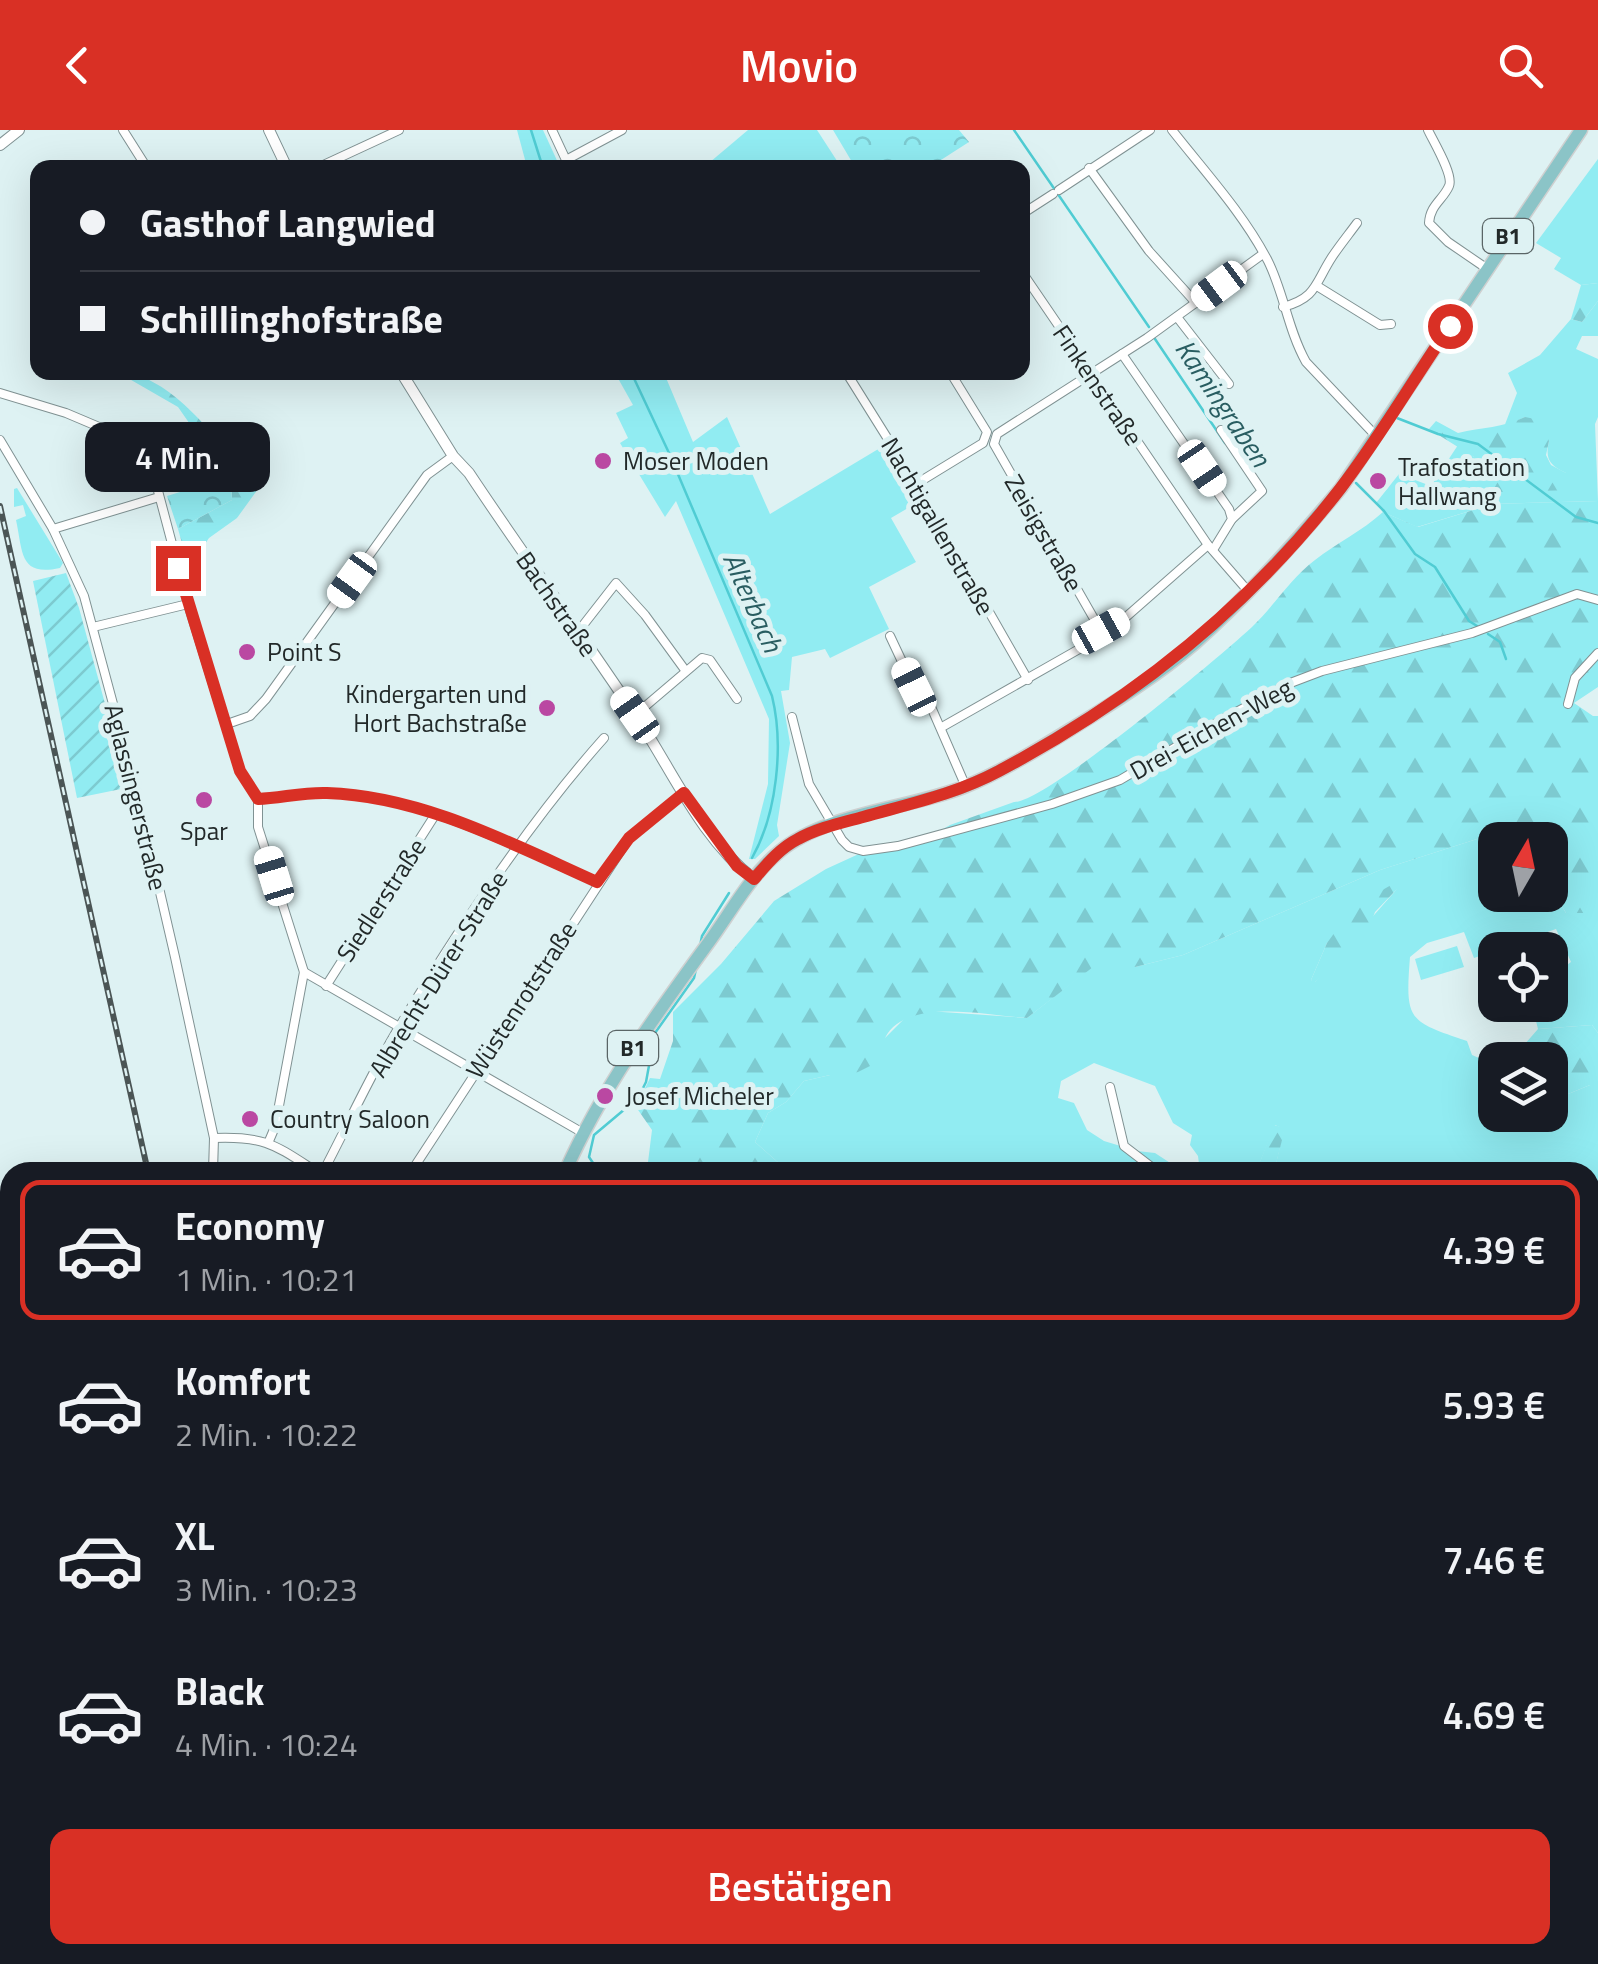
<!DOCTYPE html>
<html lang="de">
<head>
<meta charset="utf-8">
<style>
	body { margin:0; font-family:"Titillium Web",sans-serif; background:#20242c; color:#f1f3f6; height:100vh; display:flex; flex-direction:column; font-size:38px; white-space:nowrap }
	* { box-sizing:border-box; margin:0 }
	p { font-size:32px; color:#9ea1a6 }
	.icon { flex:none; width:55px; height:55px; fill:none; stroke:currentColor; stroke-width:2; stroke-linecap:round; stroke-linejoin:round }
	.map { position:relative; flex:1; overflow:hidden }
	.drawer { position:absolute; left:0px; top:1032px; width:1600px; height:802px; display:flex; flex-direction:column; background:#171b24; border-radius:30px 30px 0 0; box-shadow:0 10px 40px #0002 }
	.drawer>* { flex:none }
	.hud { position:absolute; left:30px; top:30px; width:1000px; height:220px; border-radius:20px; box-shadow:0 10px 40px #0002; display:grid; align-content:center; height:220px; padding:0 50px; background:#171b24 }
	.needle { width:65px; rotate:9deg }
	.controls { position:absolute; left:1478px; top:692px; display:grid; gap:20px }
	.controls a { display:grid; place-items:center; width:90px; height:90px; border-radius:20px; background:#171b24; box-shadow:0 10px 40px #0002; font-size:50px }
	.end { position:absolute; width:45px; height:45px; margin:-22px; border:12px solid #d93025; background:#fff; box-shadow:0 0 0 5px #fff }
	.from { border-radius:50% }
	.bubble { position:absolute; height:70px; border-radius:20px; background:#171b24; box-shadow:0 10px 40px #0002; font-size:32px; font-weight:600; line-height:70px; text-align:center }
	.car { position:absolute; width:30px; height:60px; margin:-30px -15px; border-radius:12px; box-shadow:0 0 8px 2px #0007; background:linear-gradient(#fff 24%,#345 0 40%,#fff 0 76%,#345 0 86%,#fff 0) }
	.hud b { display:flex; align-items:center; gap:35px; height:95px; font-size:38px }
	.hud b+b { border-top:2px solid #363941 }
	.hud i { width:25px; height:25px; background:#f1f3f6 }
	ul { padding:18px 0 0; list-style:none }
	li { display:flex; align-items:center; gap:30px; height:140px; margin:0 20px 15px; padding:0 30px; border:5px solid transparent; border-radius:20px }
	li div { flex:1 }
	li b { display:block; font-size:38px }
	li em { font-style:normal; font-weight:600 }
	li.on { border-color:#d93025 }
	li>.icon { width:90px; height:90px; stroke-width:1.5 }
	.primary-button { display:flex; gap:20px; margin-top:auto; padding:20px 50px }
	.primary-button a { flex:1; height:115px; border-radius:20px; background:#d93025; color:#fff; font-size:40px; font-weight:600; line-height:115px; text-align:center }
	header { display:flex; justify-content:space-between; align-items:center; height:130px; padding:0 50px; background:#d93025; color:#fff; font-size:45px; font-weight:600 }
	.map>svg:first-child { display:block }
	.grass { fill:#91ecf2; fill-rule:evenodd }
	.forest { fill:url(#forest-firs) }
	.park { fill:url(#park-crowns) }
	.garden { fill:url(#garden-furrows) }
	.lines { fill:none; stroke-linecap:round; stroke-linejoin:round }
	.stream { stroke:#50ccd3; stroke-width:2.5 }
	.minor-casing { stroke:#809293; stroke-width:10 }
	.tertiary-casing { stroke:#809293; stroke-width:12 }
	.primary-casing { stroke:#ced0d0; stroke-width:15 }
	.minor { stroke:#fff; stroke-width:8 }
	.tertiary { stroke:#fff; stroke-width:10 }
	.primary { stroke:#8bc4c7; stroke-width:12 }
	.rail-casing { stroke:#4b5555; stroke-width:6 }
	.rail { stroke:#def2f3; stroke-width:2.5; stroke-dasharray:8; stroke-linecap:butt }
	.route { stroke:#d93025; stroke-width:12 }
	.poi-dot { fill:#ba48a2; stroke:#def2f3; stroke-width:4 }
	.labels { text-anchor:middle; stroke-width:10; stroke-linejoin:round; paint-order:stroke }
	.shield { fill:#def2f3; stroke:#5a6566; stroke-width:2.5 }
	.shield-label { font-size:22px; font-weight:bold; fill:#222929 }
	.street-label { font-size:25px; fill:#222929; stroke:#def2f3 }
	.poi-label { font-size:25px; fill:#222929; stroke:#def2f3; text-anchor:start }
	.water-label { font-size:28px; font-style:italic; fill:#295d61; stroke:#def2f3 }
</style>
</head>
<body>
<header><svg class="icon" aria-label="back" viewBox="0 0 24 24"><path d="M15 5l-7 7 7 7"/></svg>Movio<svg class="icon" aria-label="search" viewBox="0 0 24 24"><circle cx="10" cy="10" r="6"/><path d="M15 15l6 6"/></svg></header>
<div class="map">
<svg width="1598" height="1834" viewBox="0 0 1598 1834">
	<defs>
		<pattern id="forest-firs" width="22" height="20" patternUnits="userSpaceOnUse" patternTransform="scale(2.5)"><rect width="22" height="20" fill="#91ecf2"/><path d="M5 1l3.5 6h-7zM16 11l3.5 6h-7z" fill="#7dcad0"/></pattern>
		<pattern id="park-crowns" width="20" height="18" patternUnits="userSpaceOnUse" patternTransform="scale(2.5)"><rect width="20" height="18" fill="#91ecf2"/><path d="M2 6a3 3 0 1 1 6 0M12 15a3 3 0 1 1 6 0" fill="none" stroke="#7dcad0"/></pattern>
		<pattern id="garden-furrows" width="10" height="10" patternUnits="userSpaceOnUse" patternTransform="scale(2.5)"><rect width="10" height="10" fill="#91ecf2"/><path d="M-1 1l2-2M0 10L10 0M9 11l2-2" fill="none" stroke="#7dcad0"/></pattern>
	</defs>
	<rect width="100%" height="100%" fill="#def2f3"/>
	<g class="grass">
		<polygon points="517,0 543,0 560,37 527,37"/>
		<polygon points="748,0 817,0 841,37 703,38"/>
		<polygon points="1598,29 1598,153 1581,155 1554,139 1561,128 1536,113"/>
		<path d="M1598,171V206H1582L1576,219L1598,229V287L1595,294L1598,371L1493,374L1417,397L1383,382L1376,373L1399,344L1431,356L1458,315L1474,327L1566,343C1549,335 1545,329 1549,311L1525,287L1504,297L1517,263L1508,243L1540,225L1571,189L1582,192Z"/>
		<polygon points="615,243 664,243 693,312 727,287 770,384 885,315 920,371 891,388 916,432 869,457 889,499 830,528 825,519 792,527 789,560 781,561 790,613 777,695 779,706 755,729 749,729 768,654 769,589 676,371 665,387 620,313 628,308 616,283 633,275"/>
		<path d="M17,358L63,433L60,438C19,447 23,422 16,390L26,386L23,375L14,377V359Z"/>
		<path d="M1499,702L1518,703L1522,710H1495V765H1550V756L1566,783H1598V903L1592,895L1538,899L1532,875H1550V847L1571,832L1556,799L1474,828L1464,802L1427,813L1410,827C1405,891 1408,891 1467,911L1472,925L1495,935V985H1550V968L1556,969L1590,955H1598V1115H1590V1042H1495L1490,1034L1474,1032L1469,1042H1274L1284,999L1275,995L1256,1042H1200L1198,1026L1190,1015L1192,1005L1173,993L1155,956L1094,933L1061,951L1058,968L1074,973L1087,1000L1104,1011L1137,1021L1155,1023L1184,1042H789L755,1012L768,983L786,972L804,951L830,945L886,907L905,888L928,881L1027,888L1093,836L1135,837L1183,825L1380,740ZM1397,759L1315,852L1311,850L1327,813Z"/>
		<polygon points="1457,816 1464,837 1421,850 1415,829"/>
	</g>
	<g class="forest">
		<polygon points="1598,153 1598,171 1582,192 1571,189 1581,155"/>
		<path d="M119,243C164,242 209,298 234,331L241,333L258,359L237,388L209,408L189,438L178,399L232,370L231,353L178,277Z"/>
		<path d="M1525,287L1540,290L1549,311L1546,325L1551,335L1566,343L1577,360L1493,362L1476,347L1474,327L1429,299L1436,291L1458,303C1482,297 1503,298 1525,287Z"/>
		<path d="M1598,371V557L1574,573L1593,586H1598V783H1566L1550,756V710H1522L1518,703L1499,702L1380,740L1183,825L1135,837H1093L1027,888C989,886 906,866 885,908C882,915 881,924 880,931L844,949L830,945L804,951L786,972L768,983L755,1012L789,1042H657L648,1032L652,1000L636,977L650,948L660,949L673,911V882L721,834L774,771L826,739L874,717L931,706L950,695L1014,672C1045,673 1221,526 1252,497C1274,476 1291,448 1315,430C1337,413 1362,401 1383,382L1418,397L1493,374Z"/>
		<polygon points="1393,754 1397,759 1375,782 1366,806 1314,853 1311,850 1327,813 1354,776"/>
		<polygon points="1592,895 1598,903 1598,955 1590,955 1556,969 1550,968 1550,930 1511,930 1538,899"/>
		<polygon points="1274,995 1285,998 1274,1042 1256,1042"/>
		<polygon points="1590,1115 1598,1115 1598,1342 1590,1350"/>
		<polygon points="1590,1740 1598,1741 1598,1834 874,1834 876,1825 1590,1825"/>
	</g>
	<g class="park">
		<polygon points="833,0 959,0 969,12 930,37 855,37"/>
		<polygon points="209,324 231,353 232,370 178,399 167,366 180,362 184,343"/>
		<polygon points="214,1825 394,1825 373,1834 215,1834"/>
	</g>
	<polygon class="garden" points="66,443 79,478 126,651 121,659 77,668 33,451"/>
	<g class="lines">
		<g class="stream">
			<polyline points="531,0 543,38"/>
			<polyline points="1014,0 1149,197"/>
			<polyline points="1155,209 1225,313"/>
			<path d="M631,242L669,323L772,566C784,615 777,684 752,728"/>
			<polyline points="1397,288 1438,304 1478,314 1576,387 1598,393"/>
			<polyline points="1356,353 1384,381 1415,424 1435,437 1469,491 1477,496"/>
			<polyline points="1488,504 1500,512 1506,529"/>
			<polyline points="700,816 702,806 729,763"/>
			<polyline points="599,1042 589,1027 594,1005 638,968 646,952 655,903 694,848 696,839"/>
			<polyline points="1590,1343 1598,1337"/>
			<polyline points="1590,1424 1598,1430"/>
		</g>
		<defs>
			<g id="minor">
				<polyline points="123,0 147,38"/>
				<polyline points="552,0 566,30 622,0"/>
				<path d="M1172,0C1205,42 1243,83 1268,131C1284,163 1288,200 1306,232L1376,306"/>
				<path d="M1428,0C1433,11 1454,45 1449,56C1443,70 1430,75 1429,93L1448,112L1486,138"/>
				<polyline points="317,38 399,0"/>
				<polyline points="1089,38 1149,121 1196,173"/>
				<polyline points="1059,60 1150,0"/>
				<polyline points="1022,84 1053,64"/>
				<polyline points="1022,142 1208,415 1248,461"/>
				<polyline points="1317,156 1380,195 1391,194"/>
				<path d="M1283,177C1317,168 1315,153 1332,127C1340,115 1349,104 1357,93"/>
				<polyline points="1177,187 1229,254"/>
				<polyline points="1122,224 1229,379 1232,389 1213,420"/>
				<polyline points="846,242 916,354 1028,550"/>
				<polyline points="0,263 66,283 118,305 141,325 157,357 188,474 240,641 258,669 258,697 304,842 275,997 269,1011"/>
				<polyline points="1221,300 1262,361 1232,389"/>
				<polyline points="0,310 53,399 84,466 137,663 175,827 214,1008 213,1042"/>
				<polyline points="916,354 983,313 987,302 950,242"/>
				<polyline points="53,399 159,367"/>
				<polyline points="93,497 188,474"/>
				<polyline points="1101,501 994,314 997,304 1147,208 1263,124"/>
				<polyline points="577,503 616,453 645,485 685,540"/>
				<polyline points="890,506 914,557 925,563 966,657"/>
				<polyline points="1568,574 1575,548 1598,523"/>
				<polyline points="635,585 702,528 710,530 737,569"/>
				<polyline points="792,587 809,654 842,710 849,717 863,721 898,716 1052,674 1120,650 1225,588 1293,552 1322,541 1472,503 1577,464 1598,470"/>
				<polyline points="227,594 250,586 266,569 427,345 453,326"/>
				<polyline points="942,597 1088,514 1101,501 1126,487 1208,415"/>
				<path d="M258,669C281,668 304,662 327,663C422,666 512,715 597,752"/>
				<polyline points="304,842 583,1003"/>
				<polyline points="326,856 435,685"/>
				<polyline points="1110,957 1124,1016 1158,1042"/>
				<path d="M214,1008C266,1006 275,1015 317,1042"/>
				<path d="M323,1042C349,993 372,941 401,894C459,798 530,691 604,608"/>
				<polyline points="411,1042 629,708 683,663"/>
				<polyline points="1590,1203 1598,1198"/>
				<polyline points="1590,1226 1598,1224"/>
				<polyline points="1590,1445 1598,1449"/>
				<polyline points="1590,1514 1598,1516"/>
				<polyline points="1590,1552 1598,1556"/>
				<polyline points="53,1834 55,1825"/>
				<polyline points="384,1834 405,1825"/>
				<polyline points="590,1834 591,1825"/>
				<polyline points="748,1834 754,1825"/>
			</g>
			<g id="tertiary">
				<polyline points="269,0 287,38"/>
				<polyline points="0,15 19,0"/>
				<path d="M401,242L453,326L469,343C524,426 583,506 638,589C673,642 702,710 754,749"/>
			</g>
			<g id="primary">
				<path d="M565,1042C602,958 655,886 709,812C731,782 750,746 779,722C825,683 908,679 964,657C1001,642 1037,620 1071,599C1113,573 1157,546 1195,513C1248,466 1296,412 1341,358L1581,0"/>
				<polyline points="1590,1705 1598,1705"/>
				<polyline points="0,1719 10,1709"/>
			</g>
		</defs>
		<use href="#minor" class="minor-casing"/>
		<use href="#tertiary" class="tertiary-casing"/>
		<use href="#primary" class="primary-casing"/>
		<use href="#minor" class="minor"/>
		<use href="#tertiary" class="tertiary"/>
		<use href="#primary" class="primary"/>
		<defs>
			<g id="rail">
				<polyline points="0,376 148,1042"/>
				<polyline points="181,1825 183,1834"/>
			</g>
		</defs>
		<use href="#rail" class="rail-casing"/>
		<use href="#rail" class="rail"/>
	</g>
	<g class="lines">
		<path class="route" d="M178,438L240,641L258,669C281,668 304,662 327,663C422,666 512,714 597,752L629,708L684,663L737,736L754,749C767,734 780,718 798,709C818,698 841,693 863,687C909,674 956,664 999,641C1131,571 1248,478 1340,359C1380,307 1413,250 1450,196"/>
	</g>
	<g class="poi-dot">
		<circle cx="603" cy="331" r="10"/>
		<circle cx="1378" cy="351" r="10"/>
		<circle cx="247" cy="522" r="10"/>
		<circle cx="547" cy="578" r="10"/>
		<circle cx="204" cy="670" r="10"/>
		<circle cx="605" cy="966" r="10"/>
		<circle cx="250" cy="989" r="10"/>
	</g>
	<g class="labels">
		<g class="shield">
			<rect x="1483" y="89" width="50" height="34" rx="8"/>
			<rect x="608" y="901" width="50" height="34" rx="8"/>
		</g>
		<g class="shield-label">
			<text x="1508" y="114">B1</text>
			<text x="633" y="926">B1</text>
		</g>
		<g class="street-label">
			<text transform="translate(1098 255) rotate(56)" y="9">Finkenstraße</text>
			<text transform="translate(938 396) rotate(60)" y="9">Nachtigallenstraße</text>
			<text transform="translate(1044 403) rotate(60)" y="9">Zeisigstraße</text>
			<text transform="translate(557 474) rotate(55)" y="9">Bachstraße</text>
			<text transform="translate(1211 599) rotate(-29)" y="9">Drei-Eichen-Weg</text>
			<text transform="translate(136 667) rotate(76)" y="9">Aglassingerstraße</text>
			<text transform="translate(381 770) rotate(-57)" y="9">Siedlerstraße</text>
			<text transform="translate(438 844) rotate(-58)" y="9">Albrecht-Dürer-Straße</text>
			<text transform="translate(521 870) rotate(-57)" y="9">Wüstenrotstraße</text>
		</g>
		<g class="poi-label">
			<text x="623" y="340">Moser Moden</text>
			<text x="1398" y="346">Trafostation<tspan x="1398" dy="29">Hallwang</tspan></text>
			<text x="267" y="531">Point S</text>
			<text x="527" y="573" text-anchor="end">Kindergarten und<tspan x="527" dy="29">Hort Bachstraße</tspan></text>
			<text x="204" y="710" text-anchor="middle">Spar</text>
			<text x="625" y="975">Josef Micheler</text>
			<text x="270" y="998">Country Saloon</text>
		</g>
		<g class="water-label">
			<text transform="translate(1223 273) rotate(56)" y="10">Kamingraben</text>
			<text transform="translate(753 472) rotate(66)" y="10">Alterbach</text>
		</g>
	</g>
</svg>
<div class="controls">
<a><svg class="needle" viewBox="-14 -14 28 28"><path d="M0-13l5 13h-10z" fill="#e53935"/><path d="M0 13l5-13h-10z" fill="#9ea1a6"/></svg></a>
<a><svg class="icon" aria-label="locate" viewBox="0 0 24 24"><circle cx="12" cy="12" r="6"/><path d="M12 2v4M12 18v4M2 12h4M18 12h4"/></svg></a>
<a><svg class="icon" aria-label="layers" viewBox="0 0 24 24"><path d="M12 4l9 5-9 5-9-5zM3 14l9 5 9-5"/></svg></a>
</div>
<i class="end from" style="left:1450px;top:196px"></i>
<i class="end" style="left:178px;top:438px"></i>
<div class="bubble" style="left:85px;top:292px;width:185px">4 Min.</div>
<i class="car" style="left:1219px;top:156px;rotate:233deg"></i>
<i class="car" style="left:1202px;top:338px;rotate:146deg"></i>
<i class="car" style="left:352px;top:450px;rotate:216deg"></i>
<i class="car" style="left:1101px;top:501px;rotate:61deg"></i>
<i class="car" style="left:914px;top:557px;rotate:334deg"></i>
<i class="car" style="left:635px;top:585px;rotate:325deg"></i>
<i class="car" style="left:274px;top:746px;rotate:343deg"></i>
<div class="hud">
<b><i class="from"></i>Gasthof Langwied</b>
<b><i></i>Schillinghofstraße</b>
</div>
<section class="drawer">
<ul>
<li class="on"><svg class="icon" aria-label="car" viewBox="0 0 24 24"><path d="M5 17H2v-5l4-1 3-4h7l3 4 3 1v5h-3M9 17h6M6 11h13"/><circle cx="7" cy="17" r="2"/><circle cx="17" cy="17" r="2"/></svg><div><b>Economy</b><p>1 Min. · 10:21</p></div><em>4.39 €</em></li>
<li><svg class="icon" aria-label="car" viewBox="0 0 24 24"><path d="M5 17H2v-5l4-1 3-4h7l3 4 3 1v5h-3M9 17h6M6 11h13"/><circle cx="7" cy="17" r="2"/><circle cx="17" cy="17" r="2"/></svg><div><b>Komfort</b><p>2 Min. · 10:22</p></div><em>5.93 €</em></li>
<li><svg class="icon" aria-label="car" viewBox="0 0 24 24"><path d="M5 17H2v-5l4-1 3-4h7l3 4 3 1v5h-3M9 17h6M6 11h13"/><circle cx="7" cy="17" r="2"/><circle cx="17" cy="17" r="2"/></svg><div><b>XL</b><p>3 Min. · 10:23</p></div><em>7.46 €</em></li>
<li><svg class="icon" aria-label="car" viewBox="0 0 24 24"><path d="M5 17H2v-5l4-1 3-4h7l3 4 3 1v5h-3M9 17h6M6 11h13"/><circle cx="7" cy="17" r="2"/><circle cx="17" cy="17" r="2"/></svg><div><b>Black</b><p>4 Min. · 10:24</p></div><em>4.69 €</em></li>
</ul>
<div class="primary-button"><a>Bestätigen</a></div>
</section>
</div>
</body>
</html>
